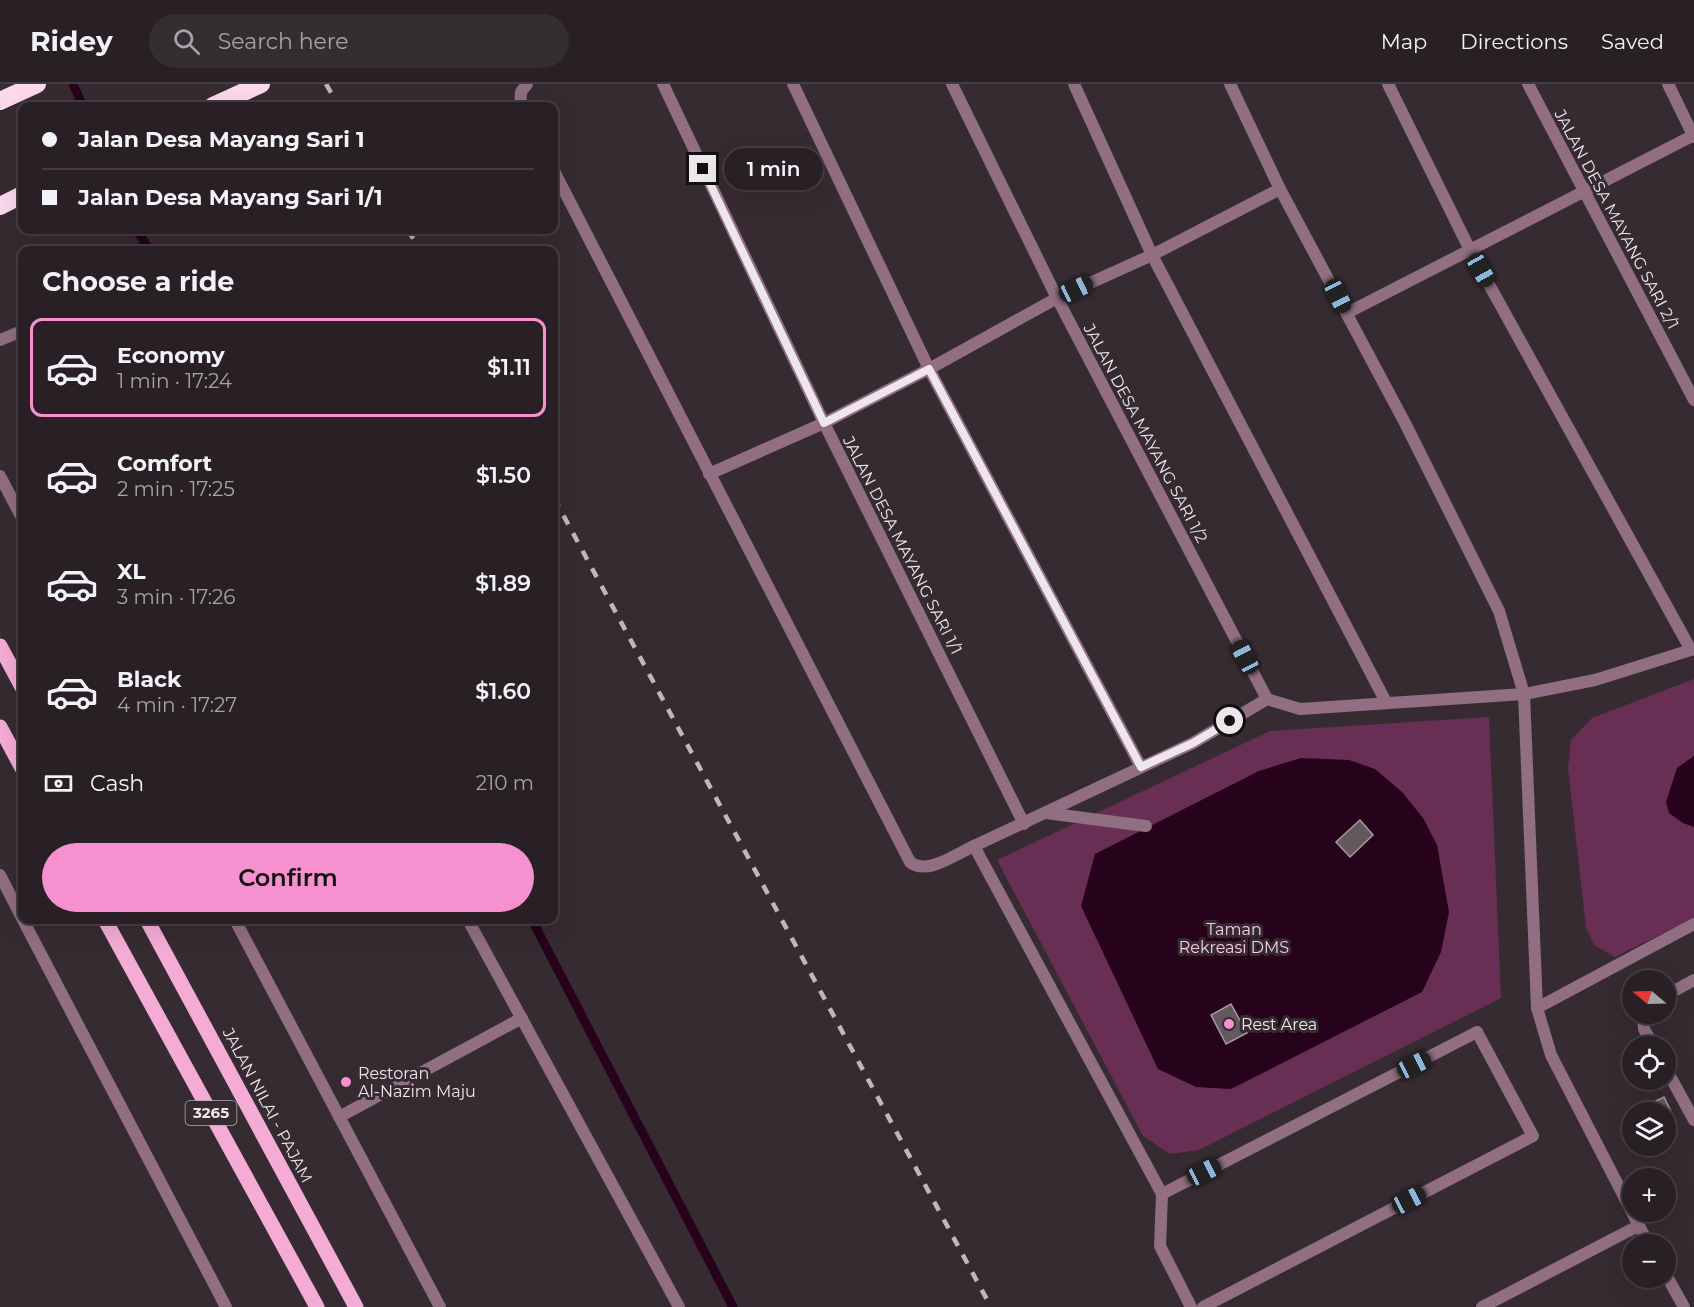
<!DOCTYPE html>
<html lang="en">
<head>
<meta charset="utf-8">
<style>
	body { margin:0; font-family:Montserrat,sans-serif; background:#342d32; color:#f1f3f6; height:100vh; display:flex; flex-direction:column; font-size:22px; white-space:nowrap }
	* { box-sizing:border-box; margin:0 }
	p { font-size:20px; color:#a5a3a7 }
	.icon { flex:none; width:33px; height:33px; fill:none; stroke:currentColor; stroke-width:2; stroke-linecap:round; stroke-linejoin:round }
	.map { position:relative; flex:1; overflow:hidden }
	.sheet { position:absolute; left:18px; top:162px; width:540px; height:678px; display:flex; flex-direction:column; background:#282025; border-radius:12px; box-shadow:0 6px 24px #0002,0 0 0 2px #443e42 }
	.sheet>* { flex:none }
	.guide { position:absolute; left:18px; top:18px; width:540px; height:132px; border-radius:12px; box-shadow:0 6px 24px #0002,0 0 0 2px #443e42; display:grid; align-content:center; height:132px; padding:0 24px; background:#282025 }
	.needle { width:39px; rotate:289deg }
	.fabs { position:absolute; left:1622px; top:886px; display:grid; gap:12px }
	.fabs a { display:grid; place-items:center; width:54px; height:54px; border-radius:50%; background:#282025; box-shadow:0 6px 24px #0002,0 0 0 2px #443e42; font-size:30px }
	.end { position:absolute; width:27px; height:27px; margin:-14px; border:8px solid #ede6ea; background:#111; box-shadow:0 0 0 3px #111 }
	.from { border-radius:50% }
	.bubble { position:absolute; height:42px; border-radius:21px; background:#282025; box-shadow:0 6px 24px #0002,0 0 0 2px #443e42; font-size:20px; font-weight:600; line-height:42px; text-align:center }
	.car { position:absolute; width:18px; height:36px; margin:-18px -9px; border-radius:8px; box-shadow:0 0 4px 2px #0007; background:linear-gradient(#222 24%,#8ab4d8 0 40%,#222 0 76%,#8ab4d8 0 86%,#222 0) }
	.guide b { display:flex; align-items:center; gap:21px; height:57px; font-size:22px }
	.guide b+b { border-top:2px solid #443e42 }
	.guide i { width:15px; height:15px; background:#f1f3f6 }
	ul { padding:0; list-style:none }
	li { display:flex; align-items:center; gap:18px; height:99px; margin:0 12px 9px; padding:0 12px; border:3px solid transparent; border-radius:12px }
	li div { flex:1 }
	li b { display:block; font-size:22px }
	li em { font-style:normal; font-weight:600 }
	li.selected { border-color:#f690cf }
	li>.icon { width:54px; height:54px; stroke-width:1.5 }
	h2 { padding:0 24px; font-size:27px; line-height:72px }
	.pay { display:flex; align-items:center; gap:15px; height:66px; padding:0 24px; font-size:22px }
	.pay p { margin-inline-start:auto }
	.action { display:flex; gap:12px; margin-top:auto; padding:12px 24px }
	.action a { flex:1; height:69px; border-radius:36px; background:#f690cf; color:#111; font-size:24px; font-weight:600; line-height:69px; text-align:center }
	header { display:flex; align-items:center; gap:36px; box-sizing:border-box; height:84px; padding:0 30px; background:#282025; border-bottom:2px solid #443e42 }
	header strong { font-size:28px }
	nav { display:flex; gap:33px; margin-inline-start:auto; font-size:21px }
	.search { width:420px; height:54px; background:#342d32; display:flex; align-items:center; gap:15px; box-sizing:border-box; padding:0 21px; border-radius:33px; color:#a5a3a7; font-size:22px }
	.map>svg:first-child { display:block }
	.green { fill:#682e53 }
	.water { fill:#26021b }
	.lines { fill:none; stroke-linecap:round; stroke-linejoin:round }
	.stream { stroke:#26021b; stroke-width:9 }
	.building { fill:#64585e; stroke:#a79aa1; stroke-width:1.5 }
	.service { stroke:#916e82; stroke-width:12 }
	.minor { stroke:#916e82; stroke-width:12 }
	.primary { stroke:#f4acd7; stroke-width:15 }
	.motorway { stroke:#fcd8ec; stroke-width:18 }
	.rail { stroke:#bfb7bb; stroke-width:4.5; stroke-dasharray:10 10; stroke-linecap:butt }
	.route { stroke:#ede6ea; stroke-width:8 }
	.poi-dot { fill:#f690cf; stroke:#362b31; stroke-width:2 }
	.labels { text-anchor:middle; stroke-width:6; stroke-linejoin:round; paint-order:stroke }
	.shield { fill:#362b31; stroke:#b6aeb2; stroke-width:1.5 }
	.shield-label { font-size:15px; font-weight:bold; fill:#ede6ea }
	.street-label { font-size:16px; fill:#ede6ea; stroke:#362b31 }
	.park-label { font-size:16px; fill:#f6cae3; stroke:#362b31 }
	.poi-label { font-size:16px; fill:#ede6ea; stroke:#362b31; text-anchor:start }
</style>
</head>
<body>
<header>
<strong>Ridey</strong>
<div class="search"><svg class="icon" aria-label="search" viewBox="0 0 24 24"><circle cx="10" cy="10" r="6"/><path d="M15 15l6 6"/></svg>Search here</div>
<nav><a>Map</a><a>Directions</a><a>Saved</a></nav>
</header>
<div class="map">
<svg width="1694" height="1223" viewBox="0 0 1694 1223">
	<rect width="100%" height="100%" fill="#362b31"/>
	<g class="green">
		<polygon points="1694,595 1694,834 1615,873 1594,861 1586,844 1568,684 1571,656 1592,634"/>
		<polygon points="1489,633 1501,914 1199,1066 1170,1070 1143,1052 997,776 1270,647"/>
	</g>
	<g class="water">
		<polygon points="1694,672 1694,743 1683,739 1669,729 1666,718 1677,684"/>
		<polygon points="1301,674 1349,676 1375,685 1402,708 1423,734 1437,761 1449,828 1441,868 1422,908 1231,1005 1196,1003 1158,985 1081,822 1095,770 1259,687"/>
	</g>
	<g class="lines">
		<g class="stream">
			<polyline points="73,0 83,22"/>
			<polyline points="136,146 150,166"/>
			<polyline points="532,836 733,1223"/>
		</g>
	</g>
	<g class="building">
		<polygon points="1360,736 1373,751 1350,773 1336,758"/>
		<polygon points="1231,920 1247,949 1226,960 1211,931"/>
		<polygon points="1664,1013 1676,1038 1665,1043 1665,1029 1659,1029 1654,1018"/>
	</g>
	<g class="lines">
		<g class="service">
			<polyline points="793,0 929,285 1141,683"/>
			<polyline points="1074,0 1152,171 1386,618"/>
			<polyline points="1388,0 1470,166 1691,566"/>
			<polyline points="1668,0 1694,53"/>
			<polyline points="520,22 521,8 527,0"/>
			<path d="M554,87L910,778C927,792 956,770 974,762L1162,1110"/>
			<polyline points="1347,229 1694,51"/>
			<polyline points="0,256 22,247"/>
			<polyline points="709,390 824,339 929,285 1057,214 1152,171 1280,105"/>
			<polyline points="1046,729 1146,742"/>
			<polyline points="468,836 679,1223"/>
			<polyline points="339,1033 522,934"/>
			<polyline points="1203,1223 1533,1052 1477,948"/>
		</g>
		<g class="minor">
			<polyline points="663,0 824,339 1024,740"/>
			<polyline points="952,0 1057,214 1267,615"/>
			<polyline points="1230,0 1280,105 1405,339 1499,527 1524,610 1537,924 1551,971 1649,1161"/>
			<polyline points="1528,0 1694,316"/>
			<polyline points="0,392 22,434"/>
			<polyline points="974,762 1193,659 1267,615 1300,625 1524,610 1595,596 1694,565"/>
			<polyline points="0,791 22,834"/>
			<polyline points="23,836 226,1223"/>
			<polyline points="235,836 440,1223"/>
			<polyline points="1665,912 1694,896"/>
			<polyline points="1537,924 1694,840"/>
			<polyline points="1643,930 1644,945 1654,963"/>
			<polyline points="1665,983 1694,1036"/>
			<polyline points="1665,1189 1684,1223"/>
			<polyline points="1191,1223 1160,1162 1162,1110 1477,948"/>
			<polyline points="1482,1223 1638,1142"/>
		</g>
		<g class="primary">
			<polyline points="0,562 22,603"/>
			<polyline points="0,643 22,684"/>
			<polyline points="105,836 317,1223"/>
			<polyline points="147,836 356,1223"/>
		</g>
		<g class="motorway">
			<polyline points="0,17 37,0"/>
			<polyline points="213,22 261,0"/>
			<polyline points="0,122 22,111"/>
		</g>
		<g class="rail">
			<polyline points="326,0 339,22"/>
			<polyline points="408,146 420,166"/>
			<polyline points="554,414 991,1223"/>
		</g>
	</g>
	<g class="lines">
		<polyline class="route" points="703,85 824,339 929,285 1141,683 1193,659 1230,637"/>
	</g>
	<g class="poi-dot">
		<circle cx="1229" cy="940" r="6"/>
		<circle cx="346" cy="998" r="6"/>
	</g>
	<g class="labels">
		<rect class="shield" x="185.5" y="1017" width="51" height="24" rx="4.5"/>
		<g class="shield-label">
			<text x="211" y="1034">3265</text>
		</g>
		<g class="street-label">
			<text transform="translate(1617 135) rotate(62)" y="6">JALAN DESA MAYANG SARI 2/1</text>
			<text transform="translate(1146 349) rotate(62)" y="6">JALAN DESA MAYANG SARI 1/2</text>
			<text transform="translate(903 461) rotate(63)" y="6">JALAN DESA MAYANG SARI 1/1</text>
			<text transform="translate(268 1021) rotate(62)" y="6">JALAN NILAI - PAJAM</text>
		</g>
		<g class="park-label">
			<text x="1234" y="851">Taman<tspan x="1234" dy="18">Rekreasi DMS</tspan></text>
		</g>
		<g class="poi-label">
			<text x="1241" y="946">Rest Area</text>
			<text x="358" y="995">Restoran<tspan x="358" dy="18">Al-Nazim Maju</tspan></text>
		</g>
	</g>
</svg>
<div class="fabs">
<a><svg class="needle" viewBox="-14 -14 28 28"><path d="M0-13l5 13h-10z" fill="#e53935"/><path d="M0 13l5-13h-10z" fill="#a5a3a7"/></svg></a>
<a><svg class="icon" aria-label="locate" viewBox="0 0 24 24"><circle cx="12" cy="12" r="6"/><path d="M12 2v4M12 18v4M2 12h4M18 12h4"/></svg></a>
<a><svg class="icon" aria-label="layers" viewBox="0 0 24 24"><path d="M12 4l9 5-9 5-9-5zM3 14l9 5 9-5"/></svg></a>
<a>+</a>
<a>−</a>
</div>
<i class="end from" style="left:1230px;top:637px"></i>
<i class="end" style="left:703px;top:85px"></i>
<div class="bubble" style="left:724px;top:64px;width:99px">1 min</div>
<i class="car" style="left:1481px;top:186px;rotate:151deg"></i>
<i class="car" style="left:1076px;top:205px;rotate:65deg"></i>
<i class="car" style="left:1338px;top:212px;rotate:153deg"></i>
<i class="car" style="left:1245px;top:573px;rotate:332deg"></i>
<i class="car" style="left:1414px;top:981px;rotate:63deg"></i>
<i class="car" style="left:1204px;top:1088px;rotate:63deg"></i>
<i class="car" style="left:1409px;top:1116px;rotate:62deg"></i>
<div class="guide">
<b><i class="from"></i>Jalan Desa Mayang Sari 1</b>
<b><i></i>Jalan Desa Mayang Sari 1/1</b>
</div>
<section class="sheet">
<h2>Choose a ride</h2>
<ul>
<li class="selected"><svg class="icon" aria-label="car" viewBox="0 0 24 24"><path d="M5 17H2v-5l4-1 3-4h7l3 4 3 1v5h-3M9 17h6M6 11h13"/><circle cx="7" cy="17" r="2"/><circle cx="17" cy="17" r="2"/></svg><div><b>Economy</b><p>1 min · 17:24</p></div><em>$1.11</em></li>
<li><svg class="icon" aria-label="car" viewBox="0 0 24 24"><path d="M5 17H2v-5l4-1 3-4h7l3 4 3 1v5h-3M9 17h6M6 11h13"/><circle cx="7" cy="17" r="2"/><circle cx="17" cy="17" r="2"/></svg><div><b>Comfort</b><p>2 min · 17:25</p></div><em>$1.50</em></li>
<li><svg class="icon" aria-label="car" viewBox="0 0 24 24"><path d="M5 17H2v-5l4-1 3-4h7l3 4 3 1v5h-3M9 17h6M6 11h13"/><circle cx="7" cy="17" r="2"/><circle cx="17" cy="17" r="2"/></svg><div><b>XL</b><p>3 min · 17:26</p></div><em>$1.89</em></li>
<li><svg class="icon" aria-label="car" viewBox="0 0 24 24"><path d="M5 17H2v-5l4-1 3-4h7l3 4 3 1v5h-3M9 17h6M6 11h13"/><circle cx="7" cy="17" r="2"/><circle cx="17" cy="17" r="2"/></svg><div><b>Black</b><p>4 min · 17:27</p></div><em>$1.60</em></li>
</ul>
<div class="pay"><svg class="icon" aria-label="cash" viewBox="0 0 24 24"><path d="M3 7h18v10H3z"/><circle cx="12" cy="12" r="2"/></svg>Cash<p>210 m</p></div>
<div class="action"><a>Confirm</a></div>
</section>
</div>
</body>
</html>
